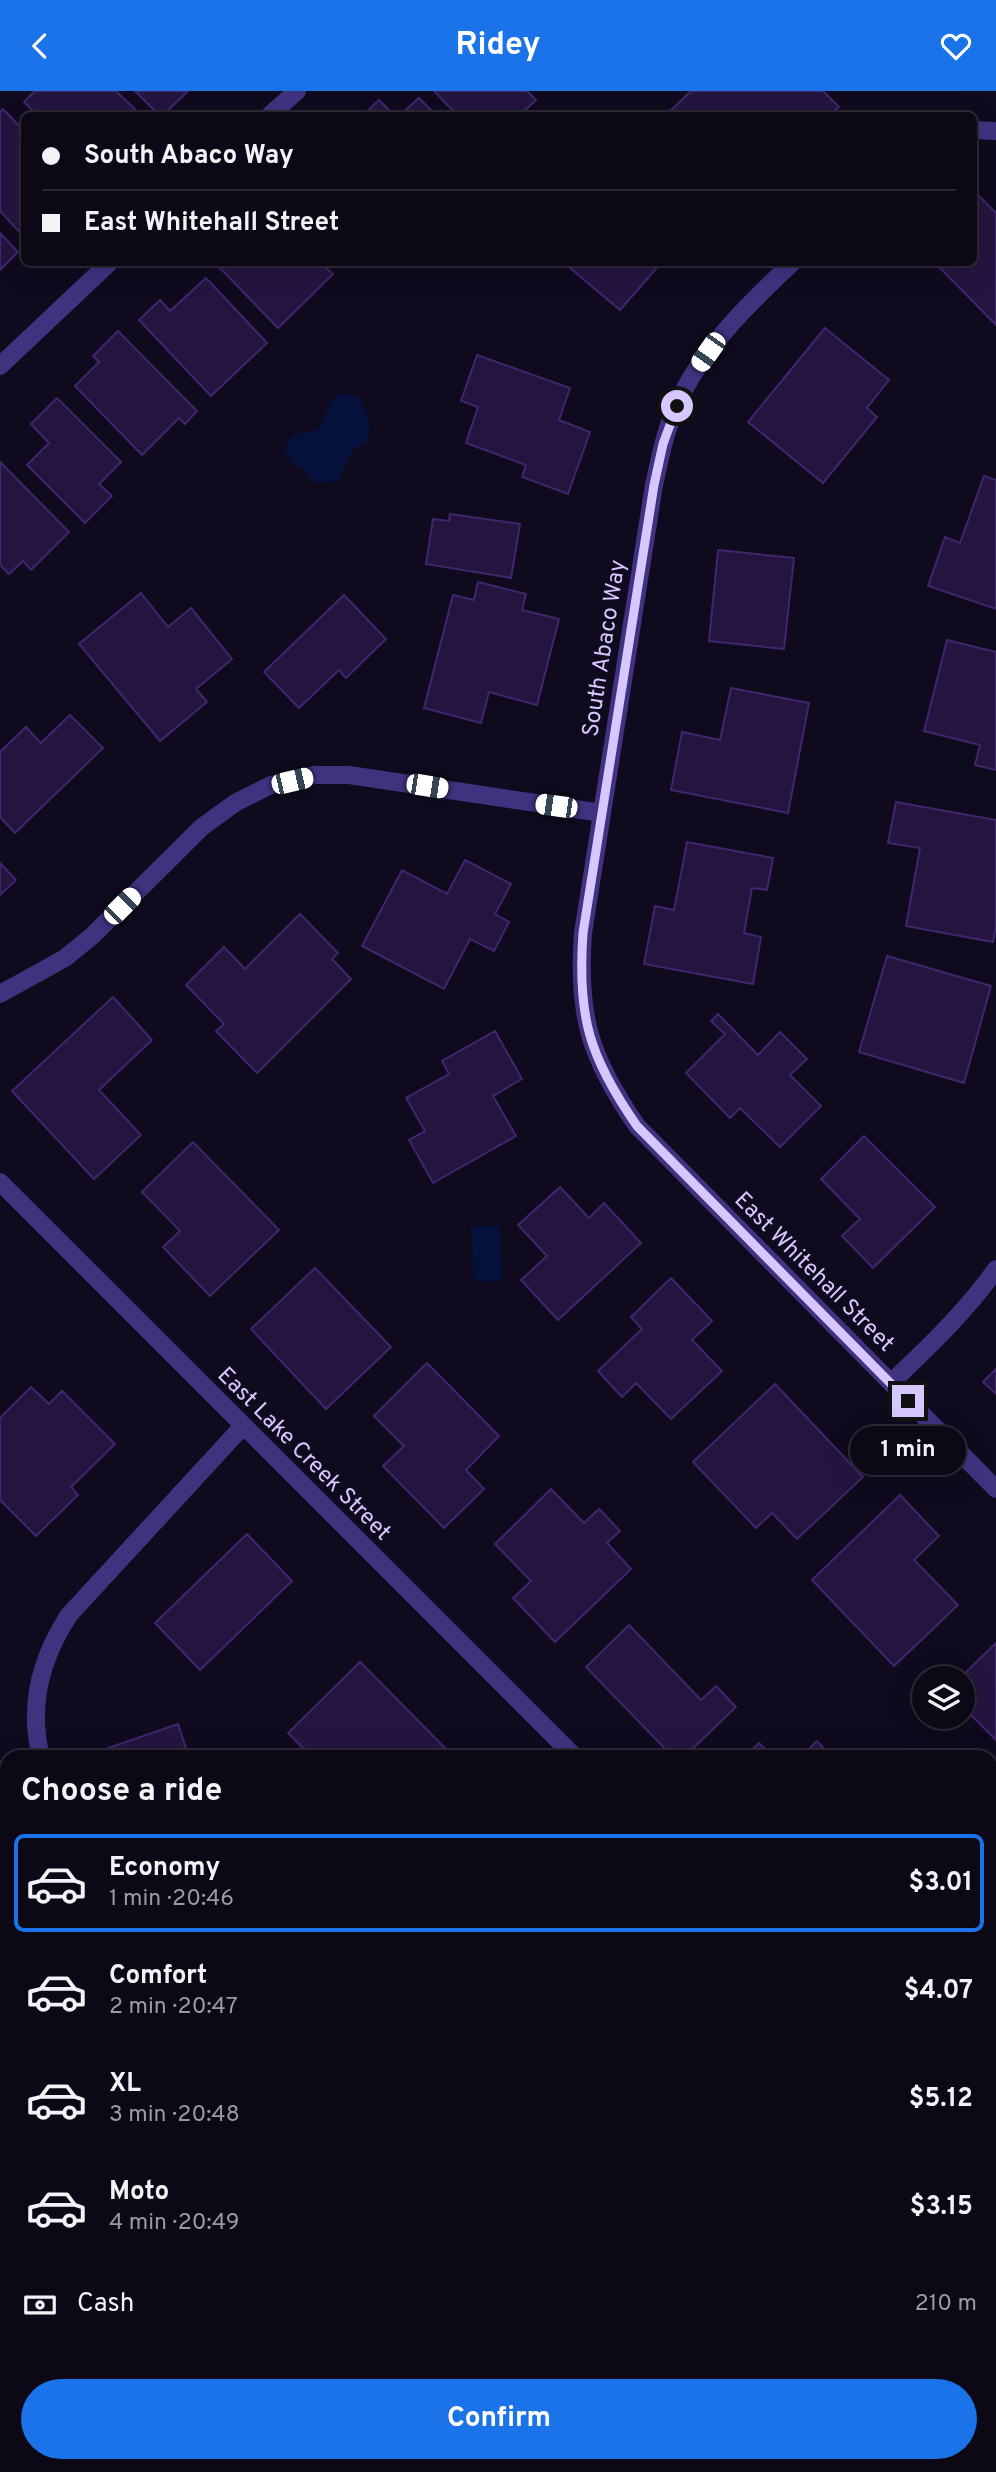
<!DOCTYPE html>
<html lang="en">
<head>
<meta charset="utf-8">
<style>
	body { margin:0; font-family:Overpass,sans-serif; background:#15111f; color:#f1f3f6; height:100vh; display:flex; flex-direction:column; font-size:26px; white-space:nowrap }
	* { box-sizing:border-box; margin:0 }
	p { font-size:23px; color:#9a9aa1 }
	.icon { flex:none; width:38px; height:38px; fill:none; stroke:currentColor; stroke-width:2; stroke-linecap:round; stroke-linejoin:round }
	.map { position:relative; flex:1; overflow:hidden }
	.panel { position:absolute; left:0px; top:1659px; width:998px; height:723px; display:flex; flex-direction:column; background:#0c0816; border-radius:21px 21px 0 0; box-shadow:0 7px 28px #0002,0 0 0 2px #2c2935 }
	.panel>* { flex:none }
	.banner { position:absolute; left:21px; top:21px; width:956px; height:154px; border-radius:10px; box-shadow:0 7px 28px #0002,0 0 0 2px #2c2935; display:grid; align-content:center; height:154px; padding:0 21px; background:#0c0816 }
	.controls { position:absolute; left:912px; top:1575px; display:grid; gap:14px }
	.controls a { display:grid; place-items:center; width:63px; height:63px; border-radius:50%; background:#0c0816; box-shadow:0 7px 28px #0002,0 0 0 2px #2c2935; font-size:35px }
	.end { position:absolute; width:32px; height:32px; margin:-16px; border:9px solid #d6c7ff; background:#111; box-shadow:0 0 0 4px #111 }
	.from { border-radius:50% }
	.bubble { position:absolute; height:49px; border-radius:24px; background:#0c0816; box-shadow:0 7px 28px #0002,0 0 0 2px #2c2935; font-size:23px; font-weight:700; line-height:49px; text-align:center }
	.car { position:absolute; width:21px; height:42px; margin:-21px -10px; border-radius:9px; box-shadow:0 0 5px 2px #0007; background:linear-gradient(#fff 24%,#345 0 40%,#fff 0 76%,#345 0 86%,#fff 0) }
	.banner b { display:flex; align-items:center; gap:24px; height:66px; font-size:26px }
	.banner b+b { border-top:2px solid #2c2935 }
	.banner i { width:18px; height:18px; background:#f1f3f6 }
	ul { padding:0; list-style:none }
	li { display:flex; align-items:center; gap:21px; height:98px; margin:0 14px 10px; padding:0 7px; border:4px solid transparent; border-radius:10px }
	li div { flex:1 }
	li b { display:block; font-size:26px }
	li em { font-style:normal; font-weight:700 }
	li.selected { border-color:#1a73e8 }
	li>.icon { width:63px; height:63px; stroke-width:1.5 }
	h2 { padding:0 21px; font-size:32px; line-height:84px }
	.pay { display:flex; align-items:center; gap:18px; height:77px; padding:0 21px; font-size:26px }
	.pay p { margin-inline-start:auto }
	.action { display:flex; gap:14px; margin-top:auto; padding:14px 21px }
	.action a { flex:1; height:80px; border-radius:42px; background:#1a73e8; color:#fff; font-size:28px; font-weight:700; line-height:80px; text-align:center }
	header { display:flex; justify-content:space-between; align-items:center; height:91px; padding:0 21px; background:#1a73e8; color:#fff; font-size:32px; font-weight:700 }
	.map>svg:first-child { display:block }
	.water { fill:#06113b }
	.building { fill:#241540; stroke:#3f266d; stroke-width:2 }
	.lines { fill:none; stroke-linecap:round; stroke-linejoin:round }
	.minor { stroke:#413280; stroke-width:18 }
	.route { stroke:#d6c7ff; stroke-width:9 }
	.labels { text-anchor:middle; stroke-width:7; stroke-linejoin:round; paint-order:stroke }
	.street-label { font-size:23px; fill:#d6c7ff; stroke:#100a1e }
</style>
</head>
<body>
<header><svg class="icon" aria-label="back" viewBox="0 0 24 24"><path d="M15 5l-7 7 7 7"/></svg>Ridey<svg class="icon" aria-label="heart" viewBox="0 0 24 24"><path d="M12 20l-8-8c-3-5 5-10 8-4 3-6 11-1 8 4z"/></svg></header>
<div class="map">
<svg width="996" height="2381" viewBox="0 0 996 2381">
	<rect width="100%" height="100%" fill="#100a1e"/>
	<g class="water">
		<path d="M341,303C345,303 350,302 353,304C369,310 372,340 366,352C333,365 357,396 315,392L301,377L291,371L285,360L287,351L295,343L312,341L321,335L331,309Z"/>
		<polygon points="471,1135 500,1135 502,1190 474,1191"/>
	</g>
	<g class="building">
		<polygon points="35,0 116,0 141,24 37,24 24,11"/>
		<polygon points="135,0 188,0 163,24 159,24"/>
		<polygon points="434,0 527,0 536,9 520,24 457,24"/>
		<polygon points="691,0 823,0 839,16 830,24 673,24 669,21"/>
		<polygon points="419,7 436,24 400,24"/>
		<polygon points="379,9 394,24 363,24"/>
		<polygon points="3,18 24,40 24,146 0,120 0,21"/>
		<polygon points="977,103 996,122 996,234 935,172 973,172 973,107"/>
		<polygon points="0,142 18,161 0,179"/>
		<polygon points="215,172 321,172 333,183 278,237"/>
		<polygon points="564,172 661,172 620,219"/>
		<polygon points="206,187 267,252 211,305 139,229 160,209 170,220"/>
		<polygon points="825,237 889,289 867,317 877,326 823,392 748,331"/>
		<polygon points="118,240 197,320 185,333 179,327 142,364 75,295 99,271 93,265"/>
		<polygon points="477,264 570,297 559,329 590,341 568,403 522,386 526,374 466,352 478,316 461,310"/>
		<polygon points="57,307 121,371 99,393 112,405 85,432 27,374 49,352 31,333"/>
		<polygon points="0,371 69,441 31,479 23,470 9,483 0,474"/>
		<polygon points="984,385 996,389 996,518 928,495 945,446 960,452"/>
		<polygon points="450,423 520,433 511,487 426,473 433,428 449,430"/>
		<polygon points="718,459 794,467 784,558 709,550"/>
		<polygon points="478,491 526,503 522,519 559,528 537,614 489,601 481,632 424,617 453,504 474,509"/>
		<polygon points="141,502 168,536 191,517 232,568 196,598 207,611 160,650 79,553"/>
		<polygon points="344,504 386,548 346,587 339,579 299,617 264,581"/>
		<polygon points="947,549 996,561 996,679 975,674 980,654 924,640"/>
		<polygon points="731,597 809,612 788,722 671,699 682,641 720,649"/>
		<polygon points="70,624 103,657 15,742 0,726 0,661 26,636 41,652"/>
		<polygon points="896,711 996,729 996,835 993,851 906,835 920,757 888,752"/>
		<polygon points="687,751 773,767 767,799 752,797 744,842 761,846 753,893 644,873 655,815 674,819"/>
		<polygon points="465,769 511,793 495,823 509,831 494,860 470,848 444,898 362,855 402,779 447,803"/>
		<polygon points="0,772 16,789 0,804"/>
		<polygon points="300,823 338,862 332,868 351,888 257,982 216,940 224,933 186,894 224,856 245,878"/>
		<polygon points="887,865 991,895 964,992 859,961"/>
		<polygon points="113,906 152,949 99,999 141,1044 94,1088 12,1000"/>
		<polygon points="718,923 758,964 780,941 807,968 790,984 821,1015 780,1056 740,1017 730,1027 686,982 725,943 711,930"/>
		<polygon points="495,940 522,988 493,1005 516,1045 433,1092 409,1049 425,1040 406,1007 449,983 442,970"/>
		<polygon points="864,1045 935,1116 873,1177 842,1145 860,1128 821,1088"/>
		<polygon points="193,1051 279,1139 210,1205 163,1156 180,1140 142,1101"/>
		<polygon points="560,1096 589,1127 604,1112 641,1152 558,1229 521,1189 547,1165 518,1134"/>
		<polygon points="315,1177 391,1256 326,1318 251,1238"/>
		<polygon points="671,1187 712,1230 692,1249 722,1280 671,1328 636,1292 622,1306 598,1280 642,1238 631,1226"/>
		<polygon points="427,1272 499,1345 466,1379 484,1398 444,1437 383,1375 404,1355 374,1325"/>
		<polygon points="996,1278 996,1303 983,1291"/>
		<polygon points="775,1293 863,1386 797,1448 772,1422 756,1437 693,1371"/>
		<polygon points="31,1296 49,1313 62,1300 115,1353 71,1396 78,1404 36,1445 0,1409 0,1327"/>
		<polygon points="551,1398 584,1432 599,1418 620,1440 607,1452 631,1478 555,1551 513,1507 531,1490 495,1453"/>
		<polygon points="900,1404 939,1445 914,1469 958,1514 894,1575 812,1489"/>
		<polygon points="247,1443 292,1490 200,1579 155,1532"/>
		<polygon points="629,1534 701,1609 716,1595 736,1616 684,1666 673,1666 586,1576"/>
		<polygon points="996,1552 996,1649 962,1615 962,1587 960,1587"/>
		<polygon points="360,1571 454,1666 312,1666 288,1642"/>
		<polygon points="178,1633 189,1666 108,1666 105,1658"/>
		<polygon points="817,1650 832,1666 801,1666"/>
		<polygon points="759,1652 773,1666 744,1666"/>
		<polygon points="0,1844 7,1864 7,1886 0,1889"/>
		<polygon points="990,1883 996,1889 996,1963 990,1969"/>
		<polygon points="7,1907 7,2062 0,2064 0,1909"/>
		<polygon points="7,2137 7,2248 0,2251 0,2140"/>
		<polygon points="7,2275 7,2304 0,2292 0,2280"/>
		<polygon points="78,2375 160,2375 150,2381 82,2381"/>
		<polygon points="435,2375 520,2375 513,2381 440,2381"/>
		<polygon points="648,2375 740,2375 734,2381 642,2381"/>
	</g>
	<g class="lines">
		<g class="minor">
			<polyline points="270,24 297,0"/>
			<polyline points="973,39 996,40"/>
			<path d="M792,172C747,214 702,258 676,315C665,341 660,367 654,394L583,842C577,925 590,967 637,1035L996,1398"/>
			<polyline points="0,275 109,172"/>
			<polyline points="0,903 65,867 92,845 202,736 235,712 271,694 314,684 349,684 602,722"/>
			<polyline points="0,1091 575,1666"/>
			<path d="M891,1292C928,1256 966,1221 996,1178"/>
			<path d="M41,1666C28,1615 41,1567 69,1524L243,1335"/>
			<polyline points="990,2079 996,2085"/>
			<polyline points="990,2261 996,2256"/>
			<polyline points="303,2375 308,2381"/>
			<polyline points="957,2375 963,2381"/>
			<polyline points="869,2381 876,2375"/>
		</g>
	</g>
	<g class="lines">
		<path class="route" d="M677,315L663,353L654,394L583,842C577,925 589,966 637,1035L908,1310"/>
	</g>
	<g class="labels">
		<g class="street-label">
			<text transform="translate(603 557) rotate(-81)" y="8">South Abaco Way</text>
			<text transform="translate(815 1180) rotate(45)" y="8">East Whitehall Street</text>
			<text transform="translate(305 1362) rotate(45)" y="8">East Lake Creek Street</text>
		</g>
	</g>
</svg>
<div class="controls">
<a><svg class="icon" aria-label="layers" viewBox="0 0 24 24"><path d="M12 4l9 5-9 5-9-5zM3 14l9 5 9-5"/></svg></a>
</div>
<i class="end from" style="left:677px;top:315px"></i>
<i class="end" style="left:908px;top:1310px"></i>
<div class="bubble" style="left:850px;top:1335px;width:116px">1 min</div>
<i class="car" style="left:708px;top:261px;rotate:215deg"></i>
<i class="car" style="left:292px;top:690px;rotate:77deg"></i>
<i class="car" style="left:427px;top:695px;rotate:99deg"></i>
<i class="car" style="left:556px;top:715px;rotate:278deg"></i>
<i class="car" style="left:122px;top:815px;rotate:45deg"></i>
<div class="banner">
<b><i class="from"></i>South Abaco Way</b>
<b><i></i>East Whitehall Street</b>
</div>
<section class="panel">
<h2>Choose a ride</h2>
<ul>
<li class="selected"><svg class="icon" aria-label="car" viewBox="0 0 24 24"><path d="M5 17H2v-5l4-1 3-4h7l3 4 3 1v5h-3M9 17h6M6 11h13"/><circle cx="7" cy="17" r="2"/><circle cx="17" cy="17" r="2"/></svg><div><b>Economy</b><p>1 min · 20:46</p></div><em>$3.01</em></li>
<li><svg class="icon" aria-label="car" viewBox="0 0 24 24"><path d="M5 17H2v-5l4-1 3-4h7l3 4 3 1v5h-3M9 17h6M6 11h13"/><circle cx="7" cy="17" r="2"/><circle cx="17" cy="17" r="2"/></svg><div><b>Comfort</b><p>2 min · 20:47</p></div><em>$4.07</em></li>
<li><svg class="icon" aria-label="car" viewBox="0 0 24 24"><path d="M5 17H2v-5l4-1 3-4h7l3 4 3 1v5h-3M9 17h6M6 11h13"/><circle cx="7" cy="17" r="2"/><circle cx="17" cy="17" r="2"/></svg><div><b>XL</b><p>3 min · 20:48</p></div><em>$5.12</em></li>
<li><svg class="icon" aria-label="car" viewBox="0 0 24 24"><path d="M5 17H2v-5l4-1 3-4h7l3 4 3 1v5h-3M9 17h6M6 11h13"/><circle cx="7" cy="17" r="2"/><circle cx="17" cy="17" r="2"/></svg><div><b>Moto</b><p>4 min · 20:49</p></div><em>$3.15</em></li>
</ul>
<div class="pay"><svg class="icon" aria-label="cash" viewBox="0 0 24 24"><path d="M3 7h18v10H3z"/><circle cx="12" cy="12" r="2"/></svg>Cash<p>210 m</p></div>
<div class="action"><a>Confirm</a></div>
</section>
</div>
</body>
</html>
